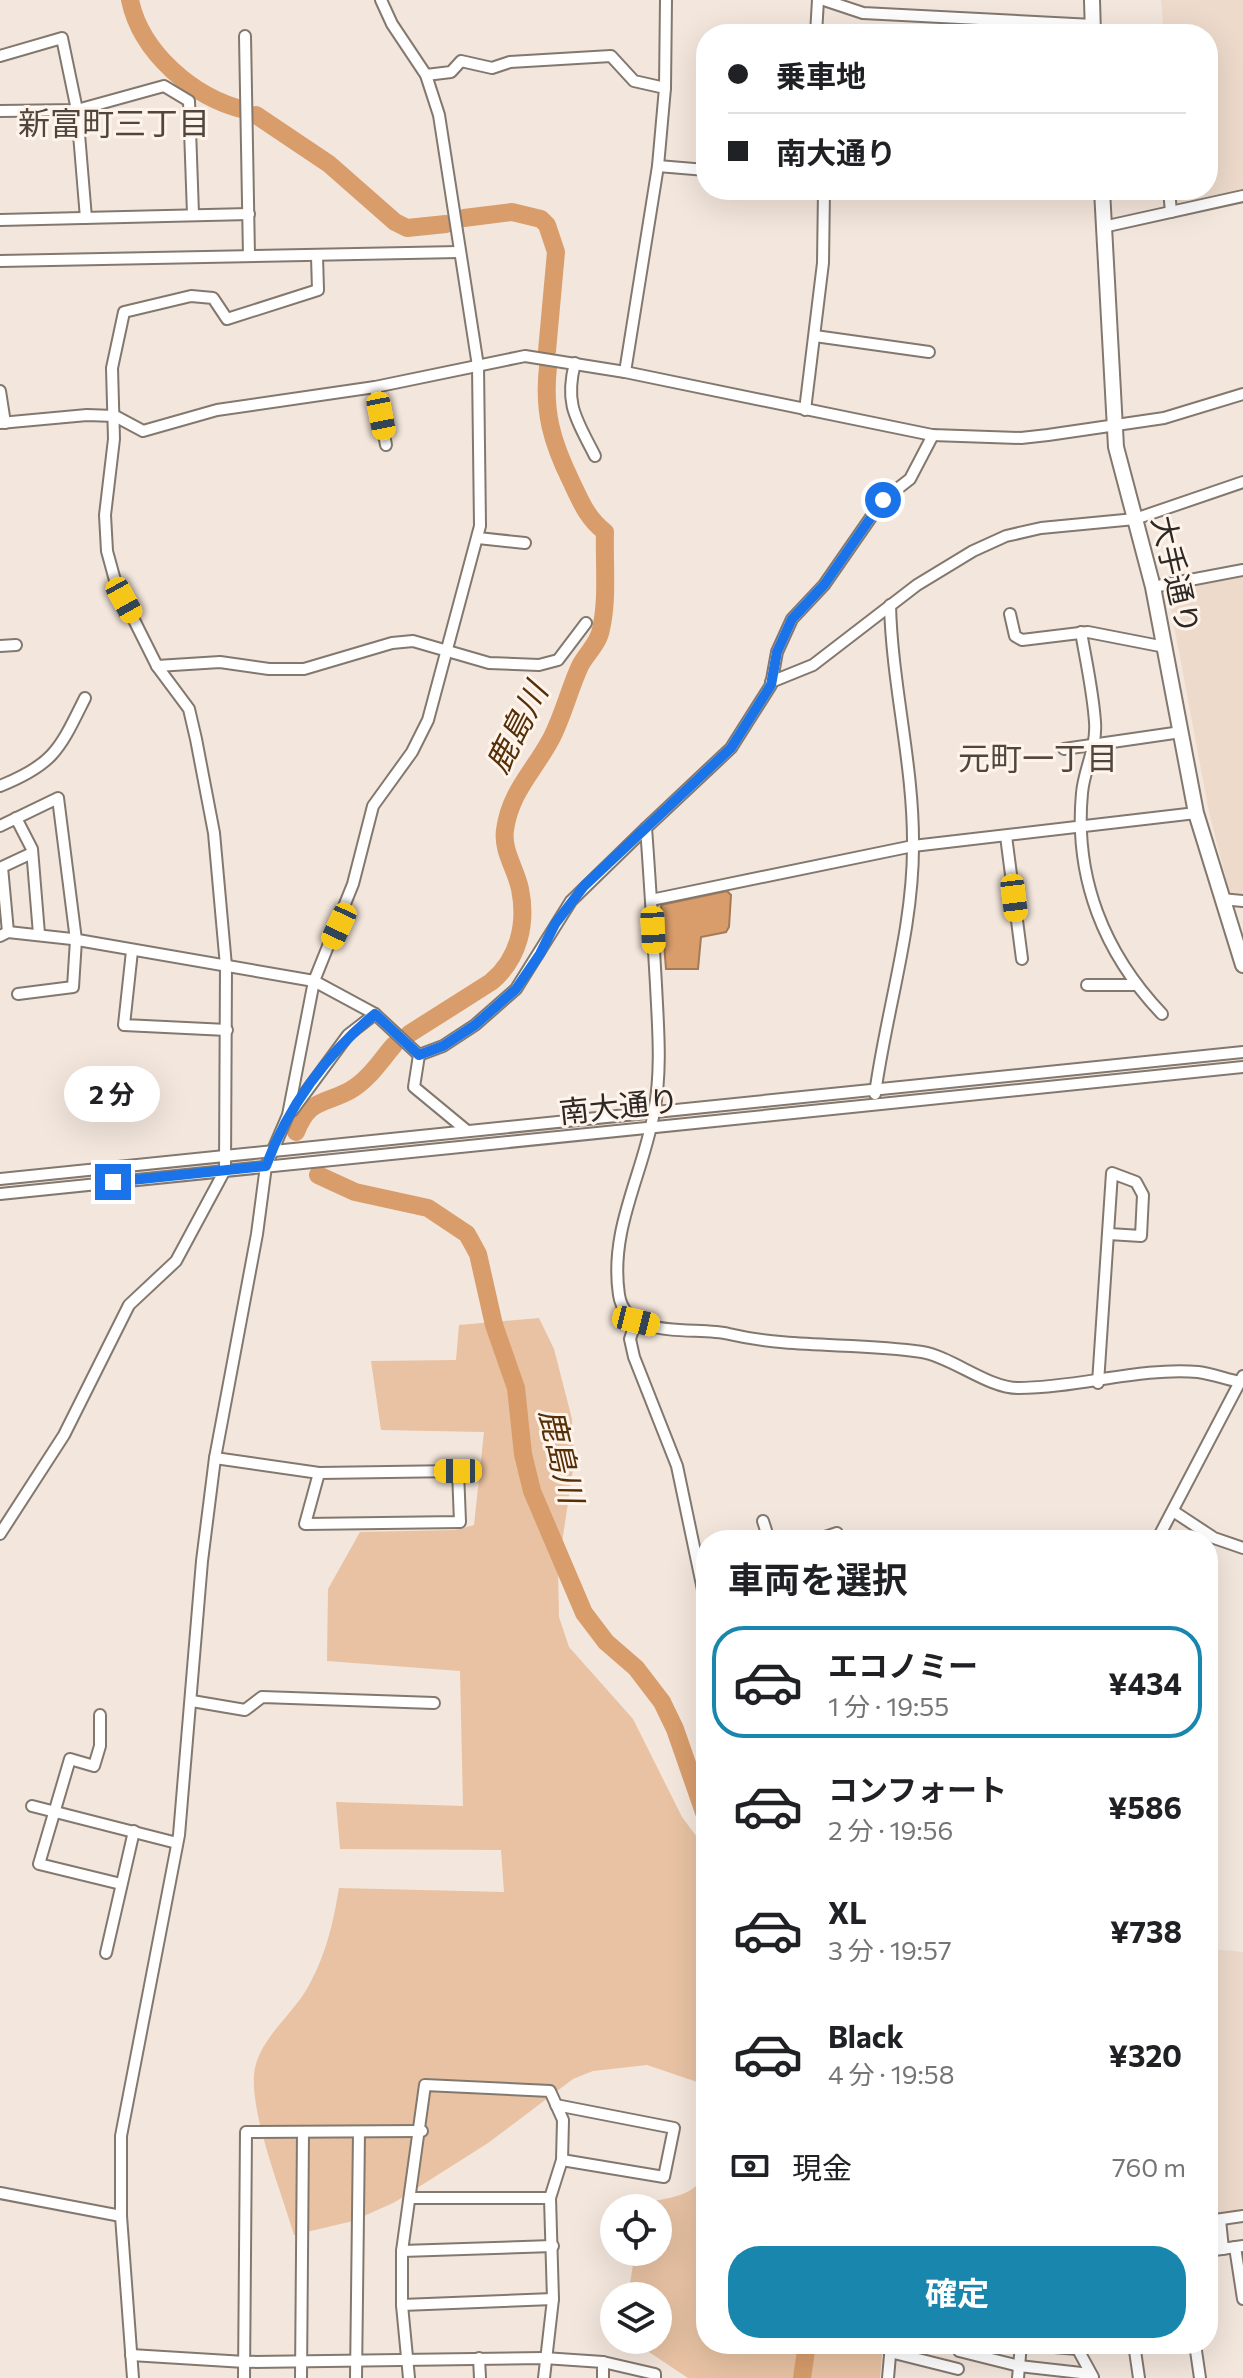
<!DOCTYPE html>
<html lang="ja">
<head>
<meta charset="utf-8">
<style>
	body { margin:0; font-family:Commissioner,"Noto Sans JP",sans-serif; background:#f2f2f2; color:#202124; height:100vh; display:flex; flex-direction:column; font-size:30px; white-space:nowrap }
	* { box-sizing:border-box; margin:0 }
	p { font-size:26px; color:#757577 }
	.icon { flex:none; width:44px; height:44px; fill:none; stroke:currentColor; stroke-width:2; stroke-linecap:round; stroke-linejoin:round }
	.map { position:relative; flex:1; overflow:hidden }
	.side { position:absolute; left:696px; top:1530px; width:522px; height:824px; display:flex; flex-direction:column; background:#fff; border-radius:32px; box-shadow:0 8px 32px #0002 }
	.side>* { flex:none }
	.top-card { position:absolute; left:696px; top:24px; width:522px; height:176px; border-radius:32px; box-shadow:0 8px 32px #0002; display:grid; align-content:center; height:176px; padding:0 32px; background:#fff }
	.buttons { position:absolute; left:600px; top:2194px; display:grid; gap:16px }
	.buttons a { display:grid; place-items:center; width:72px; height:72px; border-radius:50%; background:#fff; box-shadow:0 8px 32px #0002; font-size:40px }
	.end { position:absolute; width:36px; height:36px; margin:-18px; border:10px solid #1a73e8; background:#fff; box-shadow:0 0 0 4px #fff }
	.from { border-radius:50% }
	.bubble { position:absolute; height:56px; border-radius:28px; background:#fff; box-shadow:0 8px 32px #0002; font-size:26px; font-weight:700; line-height:56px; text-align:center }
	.car { position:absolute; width:24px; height:48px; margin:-24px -12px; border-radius:10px; box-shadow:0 0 6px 2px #0007; background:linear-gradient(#f5c518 24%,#345 0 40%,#f5c518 0 76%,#345 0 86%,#f5c518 0) }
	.top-card b { display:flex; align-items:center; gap:28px; height:76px; font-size:30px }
	.top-card b+b { border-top:2px solid #e0e0e0 }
	.top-card i { width:20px; height:20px; background:#202124 }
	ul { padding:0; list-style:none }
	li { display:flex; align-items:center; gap:24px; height:112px; margin:0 16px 12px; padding:0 16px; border:4px solid transparent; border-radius:32px }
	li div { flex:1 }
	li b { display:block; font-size:30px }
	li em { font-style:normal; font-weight:700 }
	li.selected { border-color:#1987ad }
	li>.icon { width:72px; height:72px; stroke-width:1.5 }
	h2 { padding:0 32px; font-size:36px; line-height:96px }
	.pay { display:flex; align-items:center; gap:20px; height:88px; padding:0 32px; font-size:30px }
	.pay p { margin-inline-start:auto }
	.action { display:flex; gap:16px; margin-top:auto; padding:16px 32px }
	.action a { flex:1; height:92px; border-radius:32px; background:#1987ad; color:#fff; font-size:32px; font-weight:700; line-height:92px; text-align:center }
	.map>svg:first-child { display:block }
	.built { fill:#eddacb }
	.green { fill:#e8c2a3 }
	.water { fill:#d89d6b; stroke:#a57a56; stroke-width:2 }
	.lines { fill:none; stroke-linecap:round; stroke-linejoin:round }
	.river { stroke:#d89d6b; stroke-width:18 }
	.minor-casing { stroke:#83786e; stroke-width:14 }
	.highway-casing { stroke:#83786e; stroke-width:18 }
	.minor { stroke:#fff; stroke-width:10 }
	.highway { stroke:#fff; stroke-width:14 }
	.route { stroke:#1a73e8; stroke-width:10 }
	.labels { text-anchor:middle; stroke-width:6; stroke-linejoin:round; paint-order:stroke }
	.street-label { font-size:30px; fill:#2d2824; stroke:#fff4ec }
	.neighbourhood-label { font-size:32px; fill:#50463d; stroke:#fff4ec }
	.water-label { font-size:32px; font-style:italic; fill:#562f06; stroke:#fff4ec }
</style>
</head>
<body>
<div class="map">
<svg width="1243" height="2378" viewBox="0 0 1243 2378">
	<rect width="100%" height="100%" fill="#f3e6dc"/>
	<g class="built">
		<polygon points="1161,0 1243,0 1243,189 1177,203 1176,190 1208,190 1208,34 1164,34"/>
		<polygon points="1243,574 1243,896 1230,894 1209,812 1167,588"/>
		<polygon points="1208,1949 1243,1952 1243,2211 1208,2216"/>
	</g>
	<g class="green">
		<path d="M539,1318L554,1349L572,1419L574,1463L558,1569L559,1617L569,1647L633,1719L682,1817L706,1849V2085L647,2065L593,2071L573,2079L488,2143L395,2202L353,2221L294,2235C282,2193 251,2117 254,2075C257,2040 292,2016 308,1987C326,1955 333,1924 339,1888L504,1892L501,1850L340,1849L336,1802L463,1806L460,1671L327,1661L328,1589L360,1532L455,1530L474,1525L484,1432L381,1430L371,1361L456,1360L459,1325Z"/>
		<path d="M706,2173V2344H883L880,2378H688L631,2340H658V2296H628L635,2252H658V2208H646L649,2202C673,2197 694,2196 706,2173Z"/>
	</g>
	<polygon class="water" points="727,891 731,895 729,927 726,932 701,937 698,969 666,969 661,905"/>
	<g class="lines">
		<g class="river">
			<path d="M130,0C141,53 194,98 245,110"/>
			<polyline points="256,115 329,164 395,222 407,228 446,224"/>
			<polyline points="464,218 512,212 541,219 547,225 556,252 547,351"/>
			<path d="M409,1034L491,982C519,959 527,923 520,889C516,869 502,851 505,830C510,792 534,771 551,739C563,716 569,690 580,666C586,654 599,643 601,629C608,599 604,563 605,532C587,518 581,502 571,481C552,442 543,412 548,367"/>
			<path d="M296,1132C309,1099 322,1105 349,1091C368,1081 381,1060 394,1045"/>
			<polyline points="318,1175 355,1192 428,1208 467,1234 478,1254 494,1325 516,1388 523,1454 532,1491 584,1613 606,1642 636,1668 662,1702 675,1729 706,1818"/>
			<polyline points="802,2378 807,2344"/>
		</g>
		<defs>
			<g id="minor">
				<polyline points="824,0 863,13 1093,25"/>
				<polyline points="816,34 818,0"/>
				<polyline points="245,36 249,256"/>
				<polyline points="0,56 62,38 77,110 86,218"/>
				<polyline points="426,75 451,72 461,61 492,68 510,62 611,56 634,81 665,88 658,166 625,372"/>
				<polyline points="665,88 666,0"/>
				<polyline points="0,111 77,110 164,86 189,101 193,214"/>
				<polyline points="658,166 706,170"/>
				<polyline points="1169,190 1171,212"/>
				<polyline points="0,220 249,214"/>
				<polyline points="1103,227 1243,196"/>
				<polyline points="0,261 459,252"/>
				<polyline points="815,336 929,352"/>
				<path d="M575,363C564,405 577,420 595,456"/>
				<polyline points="375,387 386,445"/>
				<polyline points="0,391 5,423"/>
				<polyline points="805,410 823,263 824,190"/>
				<polyline points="0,423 87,415 115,416 143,431 217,410 375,387 525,356 625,372 932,435 1021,438 1048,435 1164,418 1243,394"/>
				<path d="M933,435L910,479L883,500L824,585L792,619L777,652L771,685L731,748L646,828C650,880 653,933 656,985C658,1027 662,1070 654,1112C643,1175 609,1229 619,1295C626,1341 696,1326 729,1334C793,1349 858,1342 922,1352C952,1357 988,1388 1018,1388C1078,1388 1140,1367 1198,1372C1212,1374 1226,1379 1240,1382"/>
				<polyline points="478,538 525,543"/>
				<polyline points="1153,587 1243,570"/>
				<polyline points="1010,614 1015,636 1022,640 1088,632 1165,647"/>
				<path d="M1081,632C1086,661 1093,692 1095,722C1097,748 1084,769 1082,793C1074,878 1104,953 1162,1014"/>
				<polyline points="0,646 16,645"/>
				<polyline points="157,666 220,662 269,669 304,669 392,643 413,641 489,663 539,665 558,660 586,623"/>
				<polyline points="771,682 813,665 917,585 973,551 1006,536 1041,528 1135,519 1243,482"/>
				<polyline points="1064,749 1181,732"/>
				<path d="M0,786C55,764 60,748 85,698"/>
				<polyline points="16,818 32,849 39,934"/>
				<polyline points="0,826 58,798 76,940 73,987 18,994"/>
				<polyline points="1006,836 1022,959"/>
				<polyline points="1221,899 1243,901"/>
				<polyline points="651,900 913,846 1196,813"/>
				<polyline points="8,932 2,867 32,853"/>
				<polyline points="0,936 8,932 72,939 314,981 375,1014 419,1055 443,1046 475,1025 516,989 571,901 646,828"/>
				<polyline points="132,951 124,1025 227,1030"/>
				<polyline points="1087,985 1134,985"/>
				<polyline points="419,1055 414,1087 466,1130"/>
				<path d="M875,1094C886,1012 913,930 913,847C914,766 892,686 890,605"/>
				<polyline points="292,1111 348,1035 375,1014"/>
				<polyline points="0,1179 1243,1052"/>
				<polyline points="0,1194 1243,1067"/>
				<polyline points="636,1321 630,1339 634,1357 677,1466 706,1604"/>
				<polyline points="1098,1383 1112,1173 1136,1182 1143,1195 1141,1236 1109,1234"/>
				<polyline points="215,1458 319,1473"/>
				<polygon points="458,1471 460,1522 305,1524 319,1473"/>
				<polyline points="1173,1511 1214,1538 1243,1548"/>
				<polyline points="763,1521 769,1540"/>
				<polyline points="0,1534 64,1435 129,1305 176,1261 225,1170 226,966 214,833 196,739 189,709 157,666 116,584 107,551 105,515 114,439 112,368 124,312 191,296 213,298 227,319 318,290 317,256"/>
				<polyline points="816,1540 837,1533"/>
				<polyline points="1157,1540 1243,1376"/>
				<polyline points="192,1701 245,1710 262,1697 434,1703"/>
				<polyline points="100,1715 100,1746 94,1766 70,1759 39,1864 121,1884"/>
				<polyline points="32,1806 177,1843"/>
				<polyline points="106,1953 134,1831"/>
				<polyline points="556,2105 674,2128 664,2177 562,2160"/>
				<polyline points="0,2193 121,2216"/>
				<polyline points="411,2198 550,2198"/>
				<polyline points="1220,2220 1223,2249"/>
				<polyline points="1208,2221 1243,2216"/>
				<polyline points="1235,2247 1243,2299"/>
				<polyline points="402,2251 553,2246"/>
				<polyline points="1208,2251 1243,2246"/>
				<polyline points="402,2305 553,2299"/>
				<polyline points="1020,2344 1077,2349"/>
				<polyline points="1134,2344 1139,2378"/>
				<polyline points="1195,2344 1200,2378"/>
				<polyline points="1076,2346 1093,2377"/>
				<polyline points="959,2351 1019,2366 1090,2374"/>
				<polyline points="890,2352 958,2369"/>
				<polyline points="131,2355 245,2362 544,2358 603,2362 603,2378"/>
				<polyline points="479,2358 480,2378"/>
				<polyline points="603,2362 655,2374 655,2378"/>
				<polyline points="133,2378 121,2216 121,2136 179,1835 202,1561 215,1458 257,1234 266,1166 288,1115 314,981 353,884 373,806 412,752 428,720 480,526 478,366 439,115 426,75 392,24 381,0"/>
				<polyline points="244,2378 246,2132 422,2131"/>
				<polyline points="301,2378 303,2132"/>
				<polyline points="356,2378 359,2132"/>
				<polyline points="409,2378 402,2305 402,2251 425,2085 550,2091 563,2120 562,2160 550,2198 553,2299 544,2378"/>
				<polyline points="888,2378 891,2344"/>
				<polyline points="1018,2378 1021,2344"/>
			</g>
			<g id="highway">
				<polyline points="1092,0 1093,34"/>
				<polyline points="1102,190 1116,447 1153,587 1196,813 1243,965"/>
			</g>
		</defs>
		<use href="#minor" class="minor-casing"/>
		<use href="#highway" class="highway-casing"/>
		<use href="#minor" class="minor"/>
		<use href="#highway" class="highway"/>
	</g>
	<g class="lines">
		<path class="route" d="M113,1182L266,1166C287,1108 327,1053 375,1014L419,1055L443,1046L475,1025L516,989L540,954L555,924L584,886L731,748L771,685L777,652L792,619L824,585L883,500"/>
	</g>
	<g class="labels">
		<g class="street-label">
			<text transform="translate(1175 575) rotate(77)" y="10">大手通り</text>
			<text transform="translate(619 1107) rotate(-6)" y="10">南大通り</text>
		</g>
		<g class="neighbourhood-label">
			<text x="114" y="135">新富町三丁目</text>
			<text x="1038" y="770">元町一丁目</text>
		</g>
		<g class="water-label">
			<text transform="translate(517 728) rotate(-63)" y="11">鹿島川</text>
			<text transform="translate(561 1456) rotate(77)" y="11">鹿島川</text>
		</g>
	</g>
</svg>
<div class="buttons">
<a><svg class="icon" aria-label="locate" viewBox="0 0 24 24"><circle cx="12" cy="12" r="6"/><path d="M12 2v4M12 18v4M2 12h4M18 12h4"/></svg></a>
<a><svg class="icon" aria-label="layers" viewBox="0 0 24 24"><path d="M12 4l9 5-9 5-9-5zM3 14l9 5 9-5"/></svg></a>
</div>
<i class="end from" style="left:883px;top:500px"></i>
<i class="end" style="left:113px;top:1182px"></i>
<div class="bubble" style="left:64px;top:1066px;width:96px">2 分</div>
<i class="car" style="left:381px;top:416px;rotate:169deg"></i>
<i class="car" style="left:124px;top:600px;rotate:151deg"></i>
<i class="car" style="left:1014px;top:898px;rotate:173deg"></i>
<i class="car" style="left:339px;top:926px;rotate:205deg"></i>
<i class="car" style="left:653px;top:930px;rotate:177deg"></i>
<i class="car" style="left:636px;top:1321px;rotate:104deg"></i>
<i class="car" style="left:458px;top:1471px;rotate:270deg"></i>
<div class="top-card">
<b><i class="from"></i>乗車地</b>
<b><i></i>南大通り</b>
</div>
<section class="side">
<h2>車両を選択</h2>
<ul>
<li class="selected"><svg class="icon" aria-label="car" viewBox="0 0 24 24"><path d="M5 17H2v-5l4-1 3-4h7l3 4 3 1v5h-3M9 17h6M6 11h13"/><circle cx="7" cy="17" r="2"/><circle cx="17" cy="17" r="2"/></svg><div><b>エコノミー</b><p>1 分 · 19:55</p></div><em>¥434</em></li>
<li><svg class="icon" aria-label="car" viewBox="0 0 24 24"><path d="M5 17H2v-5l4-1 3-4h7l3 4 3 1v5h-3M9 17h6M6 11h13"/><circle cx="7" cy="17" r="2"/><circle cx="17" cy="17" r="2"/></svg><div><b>コンフォート</b><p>2 分 · 19:56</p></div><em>¥586</em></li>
<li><svg class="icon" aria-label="car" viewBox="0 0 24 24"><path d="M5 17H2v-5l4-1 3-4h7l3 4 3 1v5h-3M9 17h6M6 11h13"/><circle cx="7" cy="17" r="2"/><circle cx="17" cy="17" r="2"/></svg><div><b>XL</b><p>3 分 · 19:57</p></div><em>¥738</em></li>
<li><svg class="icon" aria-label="car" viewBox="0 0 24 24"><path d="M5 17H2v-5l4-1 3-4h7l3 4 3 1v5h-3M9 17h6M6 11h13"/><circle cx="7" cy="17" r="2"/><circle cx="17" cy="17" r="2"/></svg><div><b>Black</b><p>4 分 · 19:58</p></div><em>¥320</em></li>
</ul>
<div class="pay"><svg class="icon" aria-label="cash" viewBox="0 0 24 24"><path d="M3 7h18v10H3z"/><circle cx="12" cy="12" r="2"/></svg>現金<p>760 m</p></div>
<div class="action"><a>確定</a></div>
</section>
</div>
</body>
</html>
